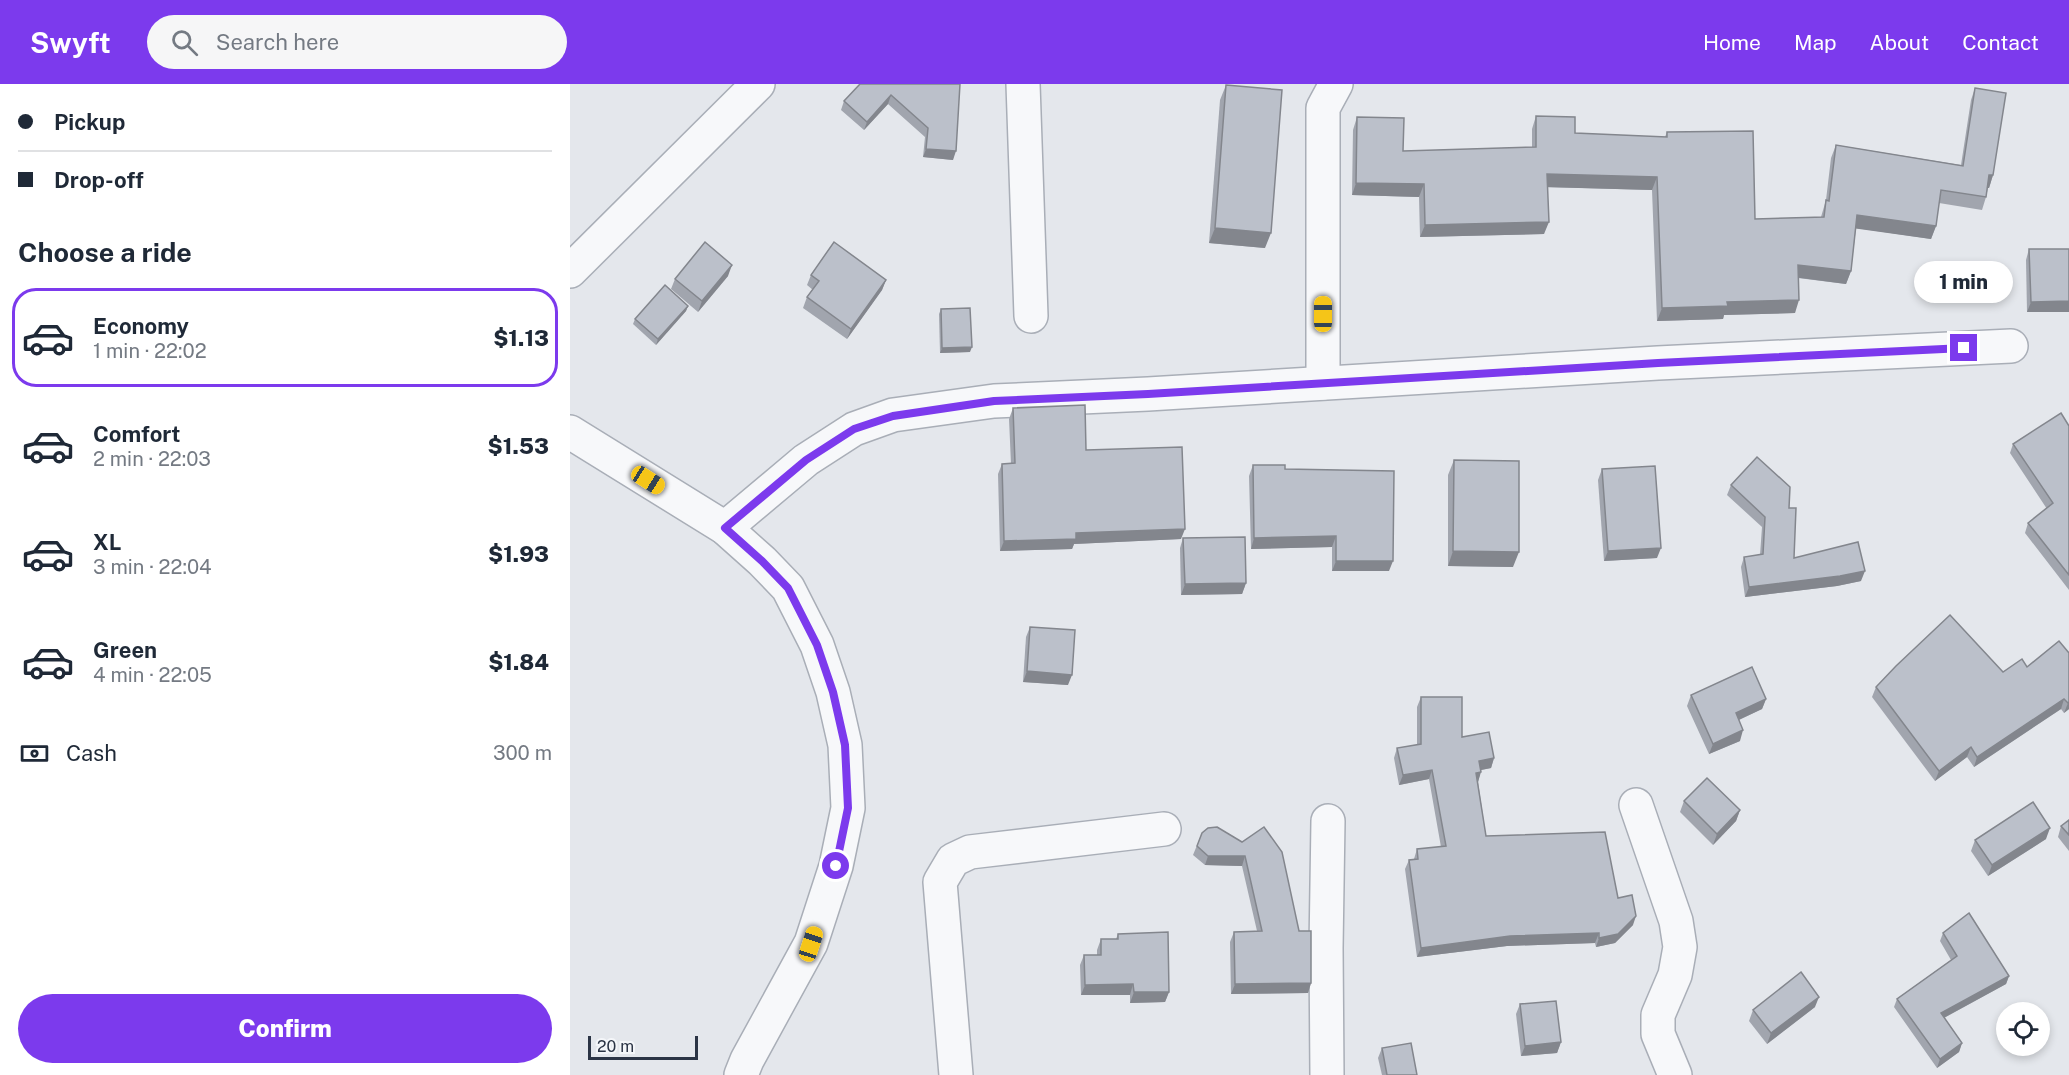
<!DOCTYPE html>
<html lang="en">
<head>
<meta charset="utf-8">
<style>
	body { margin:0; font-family:"Public Sans",sans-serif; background:#f6f6f7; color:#1f2937; height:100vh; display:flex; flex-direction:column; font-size:22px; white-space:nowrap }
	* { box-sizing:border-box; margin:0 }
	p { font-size:20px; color:#747a83 }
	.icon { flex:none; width:33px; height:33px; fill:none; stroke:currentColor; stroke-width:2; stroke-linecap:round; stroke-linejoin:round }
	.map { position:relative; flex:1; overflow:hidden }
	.sheet { display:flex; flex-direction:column; background:#fff; width:570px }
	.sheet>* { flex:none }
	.guide { display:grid; align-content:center; height:132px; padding:0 18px; background:#fff }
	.buttons { position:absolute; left:1426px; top:918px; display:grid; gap:12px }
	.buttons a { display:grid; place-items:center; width:54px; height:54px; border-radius:50%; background:#fff; box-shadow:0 3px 9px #0003; font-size:30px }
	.scale { position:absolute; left:18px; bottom:15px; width:110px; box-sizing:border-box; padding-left:6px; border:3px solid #2b3445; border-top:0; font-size:16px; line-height:21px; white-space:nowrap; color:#2b3445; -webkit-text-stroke:4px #f4f6f9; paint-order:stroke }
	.end { position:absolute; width:27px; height:27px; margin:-14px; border:8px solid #7c3aed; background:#fff; box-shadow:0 0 0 3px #fff }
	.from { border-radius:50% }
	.bubble { position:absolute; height:42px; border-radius:21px; background:#fff; box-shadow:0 3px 9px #0003; font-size:20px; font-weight:800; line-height:42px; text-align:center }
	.car { position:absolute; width:18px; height:36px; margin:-18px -9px; border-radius:8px; box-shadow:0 0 4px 2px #0007; background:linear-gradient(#f5c518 24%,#345 0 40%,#f5c518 0 76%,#345 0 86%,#f5c518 0) }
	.guide b { display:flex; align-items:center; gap:21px; height:57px; font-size:22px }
	.guide b+b { border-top:2px solid #e0e1e3 }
	.guide i { width:15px; height:15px; background:#1f2937 }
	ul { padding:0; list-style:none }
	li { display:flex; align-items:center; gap:18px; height:99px; margin:0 12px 9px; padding:0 6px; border:3px solid transparent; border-radius:24px }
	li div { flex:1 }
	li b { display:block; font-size:22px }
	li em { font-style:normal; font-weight:800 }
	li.active { border-color:#7c3aed }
	li>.icon { width:54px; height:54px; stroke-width:1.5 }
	h2 { padding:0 18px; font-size:27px; line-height:72px }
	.pay { display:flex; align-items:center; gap:15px; height:66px; padding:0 18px; font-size:22px }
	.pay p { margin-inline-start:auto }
	.action { display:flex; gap:12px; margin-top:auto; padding:12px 18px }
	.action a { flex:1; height:69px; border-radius:36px; background:#7c3aed; color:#fff; font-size:24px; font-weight:800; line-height:69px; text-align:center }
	header { display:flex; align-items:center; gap:36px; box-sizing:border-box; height:84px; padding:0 30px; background:#7c3aed; color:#fff }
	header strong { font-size:28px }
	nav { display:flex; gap:33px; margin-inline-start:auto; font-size:21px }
	.search { width:420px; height:54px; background:#f6f6f7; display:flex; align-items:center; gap:15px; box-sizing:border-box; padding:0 21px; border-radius:33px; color:#747a83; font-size:22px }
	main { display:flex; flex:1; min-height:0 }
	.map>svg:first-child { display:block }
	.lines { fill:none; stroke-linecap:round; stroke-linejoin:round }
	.minor-casing { stroke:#a9aeb7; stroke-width:36 }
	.minor { stroke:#f7f8fa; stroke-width:33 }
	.wall { fill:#a1a5ae }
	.shaded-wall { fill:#83868d }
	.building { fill:#bbc0ca; stroke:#83868d; stroke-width:1.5 }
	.route { stroke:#7c3aed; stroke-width:8 }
</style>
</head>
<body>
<header>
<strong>Swyft</strong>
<div class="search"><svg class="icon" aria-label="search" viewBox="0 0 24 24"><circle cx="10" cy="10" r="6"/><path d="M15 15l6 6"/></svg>Search here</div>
<nav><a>Home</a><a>Map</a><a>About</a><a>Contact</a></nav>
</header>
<main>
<section class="sheet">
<div class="guide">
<b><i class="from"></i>Pickup</b>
<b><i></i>Drop-off</b>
</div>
<h2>Choose a ride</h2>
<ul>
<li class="active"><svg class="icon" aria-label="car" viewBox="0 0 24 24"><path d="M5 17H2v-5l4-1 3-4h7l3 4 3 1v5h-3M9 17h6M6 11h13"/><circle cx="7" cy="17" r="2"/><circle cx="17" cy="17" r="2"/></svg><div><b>Economy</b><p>1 min · 22:02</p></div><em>$1.13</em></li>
<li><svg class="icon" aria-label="car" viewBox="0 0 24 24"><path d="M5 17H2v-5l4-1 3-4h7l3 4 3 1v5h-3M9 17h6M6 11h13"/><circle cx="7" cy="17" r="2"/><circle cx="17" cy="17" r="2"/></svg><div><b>Comfort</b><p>2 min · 22:03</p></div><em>$1.53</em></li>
<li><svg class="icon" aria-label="car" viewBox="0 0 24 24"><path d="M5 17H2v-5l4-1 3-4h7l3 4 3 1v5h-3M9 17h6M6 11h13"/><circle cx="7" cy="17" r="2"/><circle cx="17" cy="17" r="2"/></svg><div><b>XL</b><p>3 min · 22:04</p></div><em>$1.93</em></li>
<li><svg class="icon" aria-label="car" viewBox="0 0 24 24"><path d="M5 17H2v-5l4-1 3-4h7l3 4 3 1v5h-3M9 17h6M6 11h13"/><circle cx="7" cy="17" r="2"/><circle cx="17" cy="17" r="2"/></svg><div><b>Green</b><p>4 min · 22:05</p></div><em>$1.84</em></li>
</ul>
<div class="pay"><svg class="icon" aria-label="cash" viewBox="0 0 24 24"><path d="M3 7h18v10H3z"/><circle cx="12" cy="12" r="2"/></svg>Cash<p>300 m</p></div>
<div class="action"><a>Confirm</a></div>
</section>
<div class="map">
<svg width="1499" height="991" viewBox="0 0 1499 991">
	<rect width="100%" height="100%" fill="#e4e7ec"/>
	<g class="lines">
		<defs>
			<g id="minor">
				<polyline points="453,0 461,232"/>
				<polyline points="0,187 188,0"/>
				<polyline points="753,299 753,24 766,0"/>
				<polyline points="0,348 155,444 192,477 218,504 247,561 263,608 275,661 278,724 266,782 241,859 177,976 171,991"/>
				<polyline points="155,444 236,376 284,345 323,331 424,317 578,310 1088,279 1441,262"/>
				<polyline points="1066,721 1106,837 1110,863 1105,891 1088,931 1088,950 1105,991"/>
				<polyline points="386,991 370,798 383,776 400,768 594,745"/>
				<polyline points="757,991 756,864 758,737"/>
			</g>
		</defs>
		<use href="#minor" class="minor-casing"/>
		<use href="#minor" class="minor"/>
	</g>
	<g class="wall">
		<polygon points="390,0 383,76 353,73 355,53 318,20 294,46 271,26 274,17"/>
		<polygon points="656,1 695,164 639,159 650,16"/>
		<polygon points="1405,4 1423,91 1419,104 1418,104 1416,113 1412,126 1369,119 1366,142 1361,155 1286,144 1281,187 1276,200 1228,194 1225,229 1154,231 1153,235 1087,237 1082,106 977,103 974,150 850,153 849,113 782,111 783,46 787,33 833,67 962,63 962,45 966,32 1005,49 1095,53 1097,48 1185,135 1251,133 1256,116 1261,74 1266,61 1391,81 1401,16"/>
		<polygon points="1459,165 1499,165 1499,228 1457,228 1456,176"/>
		<polygon points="241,191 316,196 312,206 277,255 233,224 237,213 243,206 237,201"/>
		<polygon points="158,192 128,228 101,205 105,195"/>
		<polygon points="118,222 116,227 86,261 63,240 65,235"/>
		<polygon points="371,225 400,268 370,269 369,230"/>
		<polygon points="443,324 516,366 611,455 504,460 502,465 430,467 428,390 432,380 441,380 439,335"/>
		<polygon points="1499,342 1499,506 1455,449 1458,439 1477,425 1440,369 1443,360"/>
		<polygon points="884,376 943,483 878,482 878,391"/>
		<polygon points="683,381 715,385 819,487 762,487 762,463 681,465 679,392"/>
		<polygon points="1032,385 1087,474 1034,477 1028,396"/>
		<polygon points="1161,401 1219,424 1224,474 1291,497 1267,502 1175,513 1171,483 1174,473 1190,471 1192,443 1157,411"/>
		<polygon points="613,454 676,499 672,510 611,511 610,464"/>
		<polygon points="460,543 498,601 453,598 456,553"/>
		<polygon points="1489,557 1499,625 1494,629 1491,625 1404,683 1397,673 1365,697 1302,613 1306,603 1433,588 1457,583"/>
		<polygon points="1121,611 1196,615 1192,625 1169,636 1170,657 1139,670 1117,622"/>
		<polygon points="851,613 892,653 924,674 921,684 911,686 908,698 916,752 1048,814 1063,841 1045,859 1026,863 1025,859 937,862 847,873 835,785 839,776 844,775 847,765 871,763 859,695 829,701 824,674 827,664 847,661 847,623"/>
		<polygon points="1114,717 1170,726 1166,737 1143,761 1110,728"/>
		<polygon points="1499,736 1499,767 1488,753 1491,742"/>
		<polygon points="632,749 672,758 741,899 738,909 661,910 660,858 664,848 687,847 672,782 635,781 623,771"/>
		<polygon points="1476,755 1418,792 1401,767 1405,756"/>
		<polygon points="1373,849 1439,892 1436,900 1374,934 1392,959 1389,968 1367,984 1324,923 1327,915 1381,876 1370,857"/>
		<polygon points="548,850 599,908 595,918 560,919 560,911 511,911 510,881 514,871 527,871 527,866 531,855 546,855"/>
		<polygon points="950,920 991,958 987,969 951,972 946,930"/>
		<polygon points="1245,923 1197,960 1179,937 1183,926"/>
		<polygon points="812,964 847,991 812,991 808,974"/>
	</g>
	<g class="shaded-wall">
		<polygon points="321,11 318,20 294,46 297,38"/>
		<polygon points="356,65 386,67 383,76 353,73"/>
		<polygon points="977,90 1087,93 1082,106 972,103"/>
		<polygon points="1419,91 1423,91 1419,104 1415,104"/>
		<polygon points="786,99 854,100 849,113 782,111"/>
		<polygon points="1287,131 1366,142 1361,155 1282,144"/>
		<polygon points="979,138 974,150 850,153 855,141"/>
		<polygon points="645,144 701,149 695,164 639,159"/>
		<polygon points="162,181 158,192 128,228 132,217"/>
		<polygon points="1228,181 1281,187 1276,200 1223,193"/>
		<polygon points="316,196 312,206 277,255 281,245"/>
		<polygon points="1229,216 1225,229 1154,231 1153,235 1087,237 1092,224 1157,218"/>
		<polygon points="1499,217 1499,228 1457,228 1461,218"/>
		<polygon points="118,222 116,227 86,261 88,255"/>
		<polygon points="402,263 400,268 370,269 372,264"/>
		<polygon points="615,445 611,455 504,460 502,465 430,467 434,457 506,449"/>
		<polygon points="766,452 762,463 681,465 684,454"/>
		<polygon points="1091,464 1087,474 1034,477 1038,467"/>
		<polygon points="883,467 949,468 943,483 878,482"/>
		<polygon points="766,477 823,477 819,487 762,487"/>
		<polygon points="1295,487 1291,497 1267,502 1175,513 1179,503"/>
		<polygon points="676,499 672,510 611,511 615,500"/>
		<polygon points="457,587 502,591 498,601 453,598"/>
		<polygon points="1196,615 1192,625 1162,639 1166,629"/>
		<polygon points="1494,615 1491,625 1404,683 1407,673"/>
		<polygon points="1499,618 1499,625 1494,629 1498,619"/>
		<polygon points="1173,646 1170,657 1139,670 1143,660"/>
		<polygon points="1401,663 1397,673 1365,697 1369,687"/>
		<polygon points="924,674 921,684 906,687 909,677"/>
		<polygon points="862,686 859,695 829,701 833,691"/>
		<polygon points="911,688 908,698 906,689"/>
		<polygon points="1170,726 1166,737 1143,761 1147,750"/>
		<polygon points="1480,744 1476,755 1418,792 1422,781"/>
		<polygon points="638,772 675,772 672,782 635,781"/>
		<polygon points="1066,832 1063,841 1045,859 1026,863 1029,854"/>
		<polygon points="1029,849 1025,859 937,862 847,873 851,864 940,852"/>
		<polygon points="1439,892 1436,900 1368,937 1371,929"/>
		<polygon points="741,899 738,909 661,910 665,900"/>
		<polygon points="563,900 560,911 511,911 515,901"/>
		<polygon points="564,908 599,908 595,918 560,919"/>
		<polygon points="1249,913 1245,923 1197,960 1201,949"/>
		<polygon points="991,958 987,969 951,972 955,962"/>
		<polygon points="1392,959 1389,968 1367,984 1370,975"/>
	</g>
	<g class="building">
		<polygon points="290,0 390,0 386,67 356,65 358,44 321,11 297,38 274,17"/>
		<polygon points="656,1 712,6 701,149 645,144"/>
		<polygon points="1405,4 1436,9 1423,91 1419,91 1416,113 1371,106 1366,142 1287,131 1281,187 1228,181 1229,216 1157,218 1158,222 1092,224 1087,93 977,90 979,138 855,141 854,100 786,99 787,33 834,34 833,67 966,63 966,32 1005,33 1005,49 1097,53 1097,48 1183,47 1185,135 1254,133 1256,116 1259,117 1266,61 1393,82"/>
		<polygon points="135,158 162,181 132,217 105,195"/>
		<polygon points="264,158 316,196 281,245 237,213 249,197 241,191"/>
		<polygon points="1459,165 1499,165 1499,217 1461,218"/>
		<polygon points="95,201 118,222 88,255 65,235"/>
		<polygon points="400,224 402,263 372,264 371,225"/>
		<polygon points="515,321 516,366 612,363 615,445 506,449 506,455 434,457 432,380 445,379 443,324"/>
		<polygon points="1491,329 1499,342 1499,491 1458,439 1483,419 1443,360"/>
		<polygon points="1187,373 1220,403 1219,424 1226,424 1224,474 1288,458 1295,487 1270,492 1179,503 1174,473 1193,470 1195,433 1161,401"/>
		<polygon points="884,376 949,377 949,468 883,467"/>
		<polygon points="683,381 715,381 715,385 824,387 823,477 766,477 766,452 684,454"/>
		<polygon points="1085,382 1091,464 1038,467 1032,385"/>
		<polygon points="675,453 676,499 615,500 613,454"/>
		<polygon points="1380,531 1433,588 1452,575 1457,583 1489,557 1499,569 1499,618 1498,619 1494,615 1407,673 1401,663 1369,687 1306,603 1326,582"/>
		<polygon points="460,543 505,546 502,591 457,587"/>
		<polygon points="1182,583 1196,615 1166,629 1173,646 1143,660 1121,611"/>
		<polygon points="851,613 892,613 892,653 919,648 924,674 909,677 911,688 906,689 916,752 1035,748 1048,814 1062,811 1066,832 1048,850 1029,854 1029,849 940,852 851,864 839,776 848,775 847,765 876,762 862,686 833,691 827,664 851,660"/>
		<polygon points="1137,694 1170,726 1147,750 1114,717"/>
		<polygon points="1463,718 1480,744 1422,781 1405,756"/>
		<polygon points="1499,736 1499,751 1491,742"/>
		<polygon points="647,743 672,758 694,743 712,768 729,847 741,847 741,899 665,900 664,848 692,847 675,772 638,772 627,762 632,749 638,744"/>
		<polygon points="1399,829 1439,892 1371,929 1392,959 1370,975 1327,915 1387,872 1373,849"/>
		<polygon points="598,848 599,908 564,908 563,900 515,901 514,871 531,871 531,855 548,855 548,850"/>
		<polygon points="1231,888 1249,913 1201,949 1183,926"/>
		<polygon points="986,917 991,958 955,962 950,920"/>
		<polygon points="841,959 847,991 817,991 812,964"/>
	</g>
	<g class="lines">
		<polyline class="route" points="266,782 278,724 275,661 263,608 247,561 218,504 192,477 155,444 236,376 284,345 323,332 424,317 578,310 1088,279 1394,264"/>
	</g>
</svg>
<div class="buttons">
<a><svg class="icon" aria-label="locate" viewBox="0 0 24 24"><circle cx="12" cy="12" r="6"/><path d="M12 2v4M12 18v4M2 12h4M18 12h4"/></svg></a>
</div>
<div class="scale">20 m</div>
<i class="end from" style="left:266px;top:782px"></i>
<i class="end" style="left:1394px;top:264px"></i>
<div class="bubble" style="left:1344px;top:177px;width:99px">1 min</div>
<i class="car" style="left:753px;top:230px;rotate:0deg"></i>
<i class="car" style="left:78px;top:396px;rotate:122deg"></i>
<i class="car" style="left:241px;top:860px;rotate:18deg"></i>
</div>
</main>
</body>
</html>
